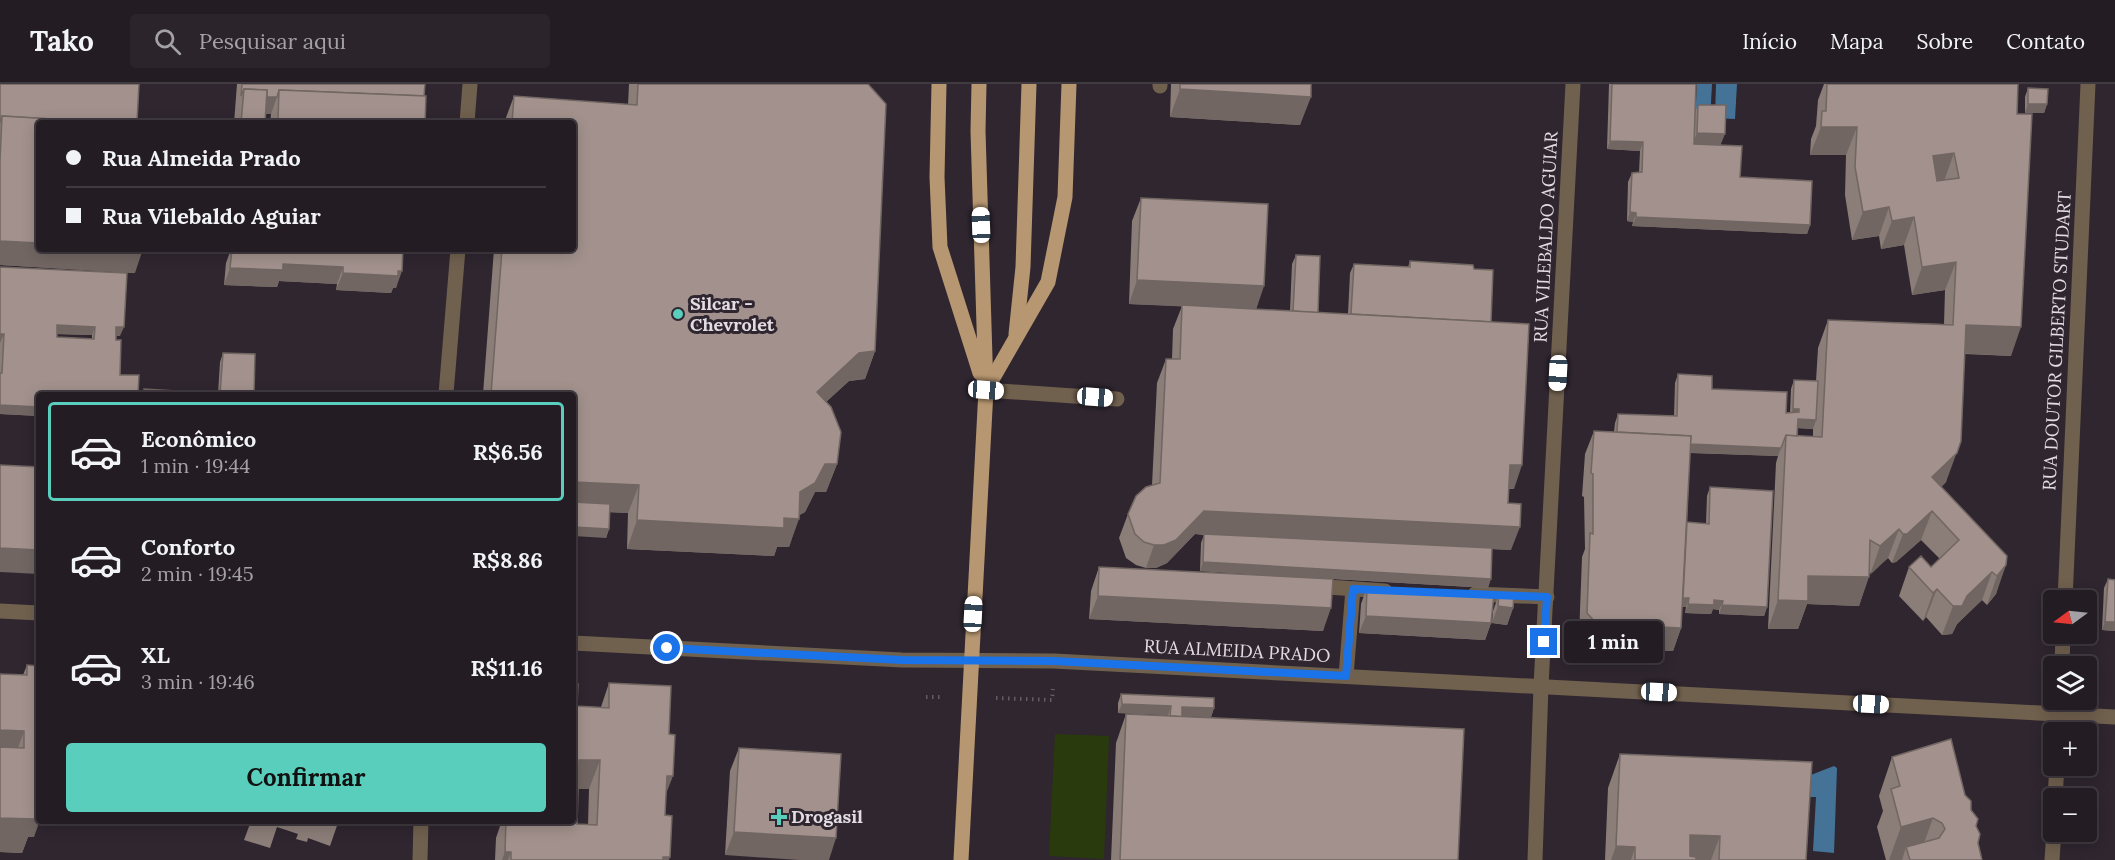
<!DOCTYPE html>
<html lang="pt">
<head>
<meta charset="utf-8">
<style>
	body { margin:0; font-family:Lora,serif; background:#2b252b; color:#f1f3f6; height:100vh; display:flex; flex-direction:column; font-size:22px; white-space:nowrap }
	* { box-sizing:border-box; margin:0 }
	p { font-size:20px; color:#a3a1a6 }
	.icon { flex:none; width:33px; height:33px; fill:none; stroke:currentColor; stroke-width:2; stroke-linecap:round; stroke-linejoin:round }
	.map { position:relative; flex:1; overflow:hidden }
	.side { position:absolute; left:36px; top:308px; width:540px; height:432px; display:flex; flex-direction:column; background:#231c23; border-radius:6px; box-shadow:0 3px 15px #0003,0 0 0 2px #403a41 }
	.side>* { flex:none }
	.banner { position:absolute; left:36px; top:36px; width:540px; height:132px; border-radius:6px; box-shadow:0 3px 15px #0003,0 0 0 2px #403a41; display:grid; align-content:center; height:132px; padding:0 30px; background:#231c23 }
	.needle { width:39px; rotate:255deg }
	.buttons { position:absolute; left:2043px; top:506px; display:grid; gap:12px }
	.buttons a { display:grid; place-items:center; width:54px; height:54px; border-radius:6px; background:#231c23; box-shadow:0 3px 15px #0003,0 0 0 2px #403a41; font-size:30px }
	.end { position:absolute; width:27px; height:27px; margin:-14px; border:8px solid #1a73e8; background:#fff; box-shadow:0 0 0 3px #fff }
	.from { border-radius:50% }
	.bubble { position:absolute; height:42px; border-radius:6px; background:#231c23; box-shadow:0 3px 15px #0003,0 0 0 2px #403a41; font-size:20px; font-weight:700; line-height:42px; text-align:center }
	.car { position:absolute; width:18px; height:36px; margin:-18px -9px; border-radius:8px; box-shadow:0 0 4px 2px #0007; background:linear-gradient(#fff 24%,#345 0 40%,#fff 0 76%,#345 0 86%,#fff 0) }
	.banner b { display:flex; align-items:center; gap:21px; height:57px; font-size:22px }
	.banner b+b { border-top:2px solid #403a41 }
	.banner i { width:15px; height:15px; background:#f1f3f6 }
	ul { padding:10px 0 0; list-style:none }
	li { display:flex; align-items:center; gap:18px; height:99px; margin:0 12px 9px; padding:0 18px; border:3px solid transparent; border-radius:6px }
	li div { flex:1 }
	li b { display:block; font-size:22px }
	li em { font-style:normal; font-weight:700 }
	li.on { border-color:#5acebd }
	li>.icon { width:54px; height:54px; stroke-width:1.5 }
	.button { display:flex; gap:12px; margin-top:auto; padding:12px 30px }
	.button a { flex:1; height:69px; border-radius:6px; background:#5acebd; color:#111; font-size:24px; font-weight:700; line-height:69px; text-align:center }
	header { display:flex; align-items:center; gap:36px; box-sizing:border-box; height:84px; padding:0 30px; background:#231c23; border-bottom:2px solid #403a41 }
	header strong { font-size:28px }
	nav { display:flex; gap:33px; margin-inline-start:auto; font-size:21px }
	.search { width:420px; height:54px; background:#2b252b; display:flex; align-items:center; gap:15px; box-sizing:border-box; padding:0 21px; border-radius:6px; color:#a3a1a6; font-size:22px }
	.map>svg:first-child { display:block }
	.green { fill:#293b0c }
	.water { fill:#457397 }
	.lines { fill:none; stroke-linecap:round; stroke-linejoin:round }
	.path { stroke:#655d65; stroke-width:4; stroke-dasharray:1.5 4.5; stroke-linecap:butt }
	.service { stroke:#70604e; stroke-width:15 }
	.minor { stroke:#70604e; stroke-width:15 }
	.primary { stroke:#b79771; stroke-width:15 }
	.wall { fill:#8b7d78; fill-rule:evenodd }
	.shaded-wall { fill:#716662 }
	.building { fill:#a2918c; stroke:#716662; stroke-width:1.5; fill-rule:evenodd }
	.route { stroke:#1a73e8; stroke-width:8 }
	.poi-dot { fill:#5acebd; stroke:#2f262f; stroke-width:2 }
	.labels { text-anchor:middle; stroke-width:6; stroke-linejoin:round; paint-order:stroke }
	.street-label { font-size:18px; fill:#e3dde3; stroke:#2f262f }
	.poi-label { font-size:18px; font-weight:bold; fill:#e3dde3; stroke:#2f262f; text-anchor:start }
</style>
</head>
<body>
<header>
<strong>Tako</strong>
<div class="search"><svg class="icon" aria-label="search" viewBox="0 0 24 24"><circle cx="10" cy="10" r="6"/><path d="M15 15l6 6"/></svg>Pesquisar aqui</div>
<nav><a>Início</a><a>Mapa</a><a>Sobre</a><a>Contato</a></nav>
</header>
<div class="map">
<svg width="2115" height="776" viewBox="0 0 2115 776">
	<rect width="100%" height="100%" fill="#2f262f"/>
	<polygon class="green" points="1055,650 1109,652 1104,775 1049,772"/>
	<g class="water">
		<polygon points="1697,0 1712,0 1710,38 1695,37"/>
		<polygon points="1716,0 1737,0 1735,35 1715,34"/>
		<polygon points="1834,682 1837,684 1834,769 1813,767 1816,713 1808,713 1803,694"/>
	</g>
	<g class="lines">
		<g class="path">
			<polyline points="926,613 943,613"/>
			<polyline points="996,614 1052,616 1053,605"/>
		</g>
		<g class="service">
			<polyline points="1160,2 1160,0"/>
			<polyline points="986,306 1117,315"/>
			<polyline points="1313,502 1385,507"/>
			<polyline points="1475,510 1547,513"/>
			<polyline points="1346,592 1353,505"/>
		</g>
		<g class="minor">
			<polyline points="467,39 470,0"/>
			<polyline points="446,310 458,165"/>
			<polyline points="2065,516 2088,0"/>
			<polyline points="0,527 39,529"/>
			<polyline points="573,559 902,576 1054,577 2115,633"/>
			<polyline points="2062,582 2063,549"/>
			<polyline points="2059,648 2060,615"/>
			<polyline points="2055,714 2057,681"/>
			<polyline points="420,776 421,736"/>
			<polyline points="1535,776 1541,602 1573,0"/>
			<polyline points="2052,776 2054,747"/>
		</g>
		<g class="primary">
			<polyline points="939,0 937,93 940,163 980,289"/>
			<polyline points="1016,250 1023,183 1029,0"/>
			<polyline points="986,306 1048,198 1065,113 1069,0"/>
			<polyline points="961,776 986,306 978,47 979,0"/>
		</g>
	</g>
	<g class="wall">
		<polygon points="0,0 139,0 136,39 39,39 135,189 0,181"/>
		<polygon points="237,0 425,0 424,12 425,39 270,39 271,30 266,30 265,39 234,39"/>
		<polygon points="629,0 868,0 875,267 865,295 849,297 826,318 837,380 826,408 815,408 805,428 799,431 789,463 777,463 774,472 627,465 628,429 610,428 609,445 606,454 573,310 483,310 494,165 573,165 573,39 504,39 514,12 628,21"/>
		<polygon points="1171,0 1311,0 1300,41 1170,33"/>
		<polygon points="1609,0 1696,0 1695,28 1698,21 1740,93 1810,141 1807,150 1632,142 1633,138 1627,137 1628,98 1632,89 1639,89 1640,67 1607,65"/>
		<path d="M1824,0H2018L2011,272L1965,270L1946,398L1941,403L2007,472L1996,510L1987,521L1982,516L1957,540L1952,550L1942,551L1926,533L1923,537L1899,512L1909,483H1931L1940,475L1921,456L1896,478L1892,479L1888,474L1869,490L1859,522L1807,520L1798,545H1768L1776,379L1778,372L1690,369L1687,438L1706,440L1707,412L1710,403L1767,523L1764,532L1719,530V526L1713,525L1711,530L1685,529L1686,523H1682L1681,544L1673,567L1589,563L1579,553L1582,473L1585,465L1584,413L1582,412L1585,370L1594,347L1614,348L1615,339L1618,330L1674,332L1675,299L1678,290L1712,305L1786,329H1790L1791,305L1794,296L1816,297L1818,264L1828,236L1944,240L1945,206L1912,211L1904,161L1881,165L1879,152L1852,156L1845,111L1846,71H1810L1811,55L1816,42L1818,16ZM1813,343V352H1797L1798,344L1813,345Z"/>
		<polygon points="2028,4 2047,20 2044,29 2025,29 2025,13"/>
		<polygon points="1141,114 1256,225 1290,227 1292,180 1296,171 1318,229 1348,230 1350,189 1354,180 1408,183 1410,177 1474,185 1491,238 1514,405 1509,405 1508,419 1511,466 1492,465 1488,504 1333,495 1323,547 1089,535 1091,507 1099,483 1314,494 1200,487 1201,459 1204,451 1195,450 1167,479 1156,484 1146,484 1136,481 1126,474 1119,454 1128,430 1152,401 1157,299 1166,275 1172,275 1173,245 1182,222 1129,220 1132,137"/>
		<polygon points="231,165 403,165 396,204 393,204 391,209 336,206 337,200 279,197 277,203 224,201 226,179"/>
		<path d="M0,183L120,252H116L39,310V332L0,330ZM57,250L92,251V255L57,253Z"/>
		<polygon points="223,269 254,310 218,310 220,278"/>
		<polygon points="2108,495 2115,496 2115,547 2102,546 2104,504"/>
		<polygon points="1367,503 1491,539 1485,556 1359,549 1361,520"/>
		<polygon points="1499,510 1513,524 1507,541 1492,539 1493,527"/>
		<polygon points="27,581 34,753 28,753 22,769 0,768 23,591"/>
		<path d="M609,599L666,710L665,731L669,776H495L496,754L502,736H573L577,622L601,623ZM578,705H589L588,741L577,740Z"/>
		<polygon points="1121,610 1214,624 1211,633 1182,632 1182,633 1458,776 1111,776 1116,659 1126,630 1168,632 1168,631 1118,629 1118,619"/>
		<polygon points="739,664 841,670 725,771 730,687"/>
		<polygon points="1620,670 1806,776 1605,776 1608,704"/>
		<polygon points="1892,673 1965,711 1976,742 1978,759 1982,776 1886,776 1877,743 1883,727 1879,712"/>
		<polygon points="248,736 339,736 330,762 308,754 307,758 296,755 298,750 277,743 270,764 244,756 251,737"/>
	</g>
	<g class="shaded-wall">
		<polygon points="1180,5 1311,13 1300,41 1170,33"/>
		<polygon points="243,12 277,13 271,30 242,29"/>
		<polygon points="2028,20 2047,20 2044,29 2025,29"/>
		<polygon points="97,36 137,38 136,39 95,39"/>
		<polygon points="278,36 349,39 277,39"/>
		<polygon points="1821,43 1857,43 1846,71 1810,71"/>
		<polygon points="1697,49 1725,50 1718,67 1690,66"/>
		<polygon points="1610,57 1643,58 1640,67 1607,65"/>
		<polygon points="1954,69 1944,97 1922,101 1933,72"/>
		<polygon points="1889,123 1879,152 1852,156 1863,128"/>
		<polygon points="1630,128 1636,129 1633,138 1627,137"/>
		<polygon points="1636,133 1810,141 1807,150 1632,142"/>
		<polygon points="1914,133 1904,161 1881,165 1892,137"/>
		<polygon points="0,157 39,159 39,165 143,165 135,189 0,181"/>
		<polygon points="1956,178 1945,206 1912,211 1922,183"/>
		<polygon points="283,180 343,183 337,200 279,197 277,203 224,201 230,184"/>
		<polygon points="398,187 402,187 396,204 393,204 391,209 336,206 343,189"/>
		<polygon points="1137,196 1264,202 1256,226 1129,220"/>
		<polygon points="57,241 95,243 92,251 54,250"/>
		<polygon points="1966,241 2021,243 2011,272 1956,269"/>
		<polygon points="116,243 124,243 120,252 113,252"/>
		<polygon points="0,250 4,250 0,259"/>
		<polygon points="875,267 865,295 849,297 806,336 817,308 859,269"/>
		<polygon points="0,321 39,323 39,332 0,330"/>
		<polygon points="1793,325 1799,325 1795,334 1789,334"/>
		<polygon points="1798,335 1816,336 1813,345 1795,344"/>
		<polygon points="1617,357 1781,364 1778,372 1614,366"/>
		<polygon points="1961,357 1946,398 1922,422 1932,393"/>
		<polygon points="825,380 837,380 826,408 815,408 805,428 793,435 799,435 789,463 777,463 774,472 627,465 637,436 784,434 800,408"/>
		<polygon points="1510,381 1522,381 1514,405 1501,404"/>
		<polygon points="573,398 639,401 628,429 573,427"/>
		<polygon points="1204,427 1520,443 1511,466 1195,450 1167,479 1156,484 1146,484 1154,461"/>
		<polygon points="1932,427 1921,456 1896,478 1892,479 1903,450"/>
		<polygon points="573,443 609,445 606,454 573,452"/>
		<polygon points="1899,445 1888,474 1870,491 1880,462"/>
		<polygon points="0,464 39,466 39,490 0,488"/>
		<polygon points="1203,478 1491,495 1488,504 1200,487"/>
		<polygon points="2006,481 1996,510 1987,521 1997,492"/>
		<polygon points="1992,488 1982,516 1957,540 1952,550 1942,551 1953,522 1967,512"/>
		<polygon points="1808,492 1869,493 1859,522 1807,520 1798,545 1768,545 1778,516"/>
		<polygon points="1937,505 1926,533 1923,537 1933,509"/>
		<polygon points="1098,512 1331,524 1323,547 1089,535"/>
		<polygon points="1678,514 1689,514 1686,523 1675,523"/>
		<polygon points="1714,516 1723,517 1719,526 1713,525 1711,530 1685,529 1688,520"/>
		<polygon points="1722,521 1767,523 1764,532 1719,530"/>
		<polygon points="1498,522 1513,524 1507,541 1492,539"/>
		<polygon points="1366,532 1491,539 1485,556 1359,549"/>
		<polygon points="2105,538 2115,538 2115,547 2102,546"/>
		<polygon points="1597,540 1681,544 1673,567 1589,563"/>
		<polygon points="1122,620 1171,622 1168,631 1118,629"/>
		<polygon points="1182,623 1214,624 1211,633 1179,632"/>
		<polygon points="0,646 24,647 12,681 0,680"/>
		<polygon points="579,676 600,676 589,705 573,705"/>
		<polygon points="667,692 673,692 662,720"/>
		<polygon points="35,719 39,719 39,736 40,736 34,753 28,753 22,769 0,768 0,734"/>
		<polygon points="1933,734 1919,773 1906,763 1902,776 1889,776 1901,743"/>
		<polygon points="734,748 836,754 829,776 799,776 725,771"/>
		<polygon points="1690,751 1720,752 1711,776 1681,776"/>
		<polygon points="1616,762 1635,763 1631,776 1611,776"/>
		<polygon points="505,768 511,768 508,776 502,776"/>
		<polygon points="663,773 670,773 669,776 662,776"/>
	</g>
	<g class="building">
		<polygon points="0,0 139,0 137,38 97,36 97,38 2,32 0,39"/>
		<polygon points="242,0 425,0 424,12 279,6 277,13 267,13 267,6 244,5 241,12"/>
		<polygon points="638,0 868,0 886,20 875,267 859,269 817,308 831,323 841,348 837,380 825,380 815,399 800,408 799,435 784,434 784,444 637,436 639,401 573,398 573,310 491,310 502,165 573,165 573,39 512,39 514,12 637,21"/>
		<polygon points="1180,0 1311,0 1311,13 1180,5"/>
		<polygon points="1612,0 1696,0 1694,60 1742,62 1740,93 1812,97 1810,141 1636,133 1636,129 1630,128 1632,89 1642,88 1643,58 1610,57"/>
		<path d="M1827,0H2018L2017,30H2032L2021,243L1966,241L1961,357L1957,369L1932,393L2007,472L2006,481L1997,492L1992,488L1967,512L1962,522H1953L1937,505L1933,509L1909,483L1921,472L1931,483L1959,456L1932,427L1907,450H1903L1899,445L1880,462L1870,456L1869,493L1808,492V517L1778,516L1786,351L1822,353L1828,236L1953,241L1956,178L1922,183L1914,133L1892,137L1889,123L1863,128L1855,83L1857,43H1821L1822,27H1826ZM1954,69L1959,94L1937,97L1933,72Z"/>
		<polygon points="2028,4 2048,5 2047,20 2028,20"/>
		<polygon points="244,5 267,6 265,39 241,39"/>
		<polygon points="279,6 426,12 425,39 394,39 394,38 380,38 380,39 349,39 278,36"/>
		<polygon points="1698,21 1726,21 1725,50 1697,49"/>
		<polygon points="2,32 120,39 39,39 39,159 0,157 0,76"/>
		<polygon points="1141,114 1268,120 1264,202 1137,196"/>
		<polygon points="232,165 403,165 402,187 398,187 398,192 343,189 343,183 283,180 283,186 230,184"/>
		<polygon points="1296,171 1320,172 1318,229 1293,227"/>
		<polygon points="1410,177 1473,181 1474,185 1493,186 1491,238 1351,230 1354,180 1410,183"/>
		<path d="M0,183L127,189L124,243H116V256H121L120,291H139L138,310H39V323L0,321V289H2L4,250H0ZM57,241L95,243L94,255L57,253Z"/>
		<polygon points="1182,221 1529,240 1522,381 1510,381 1508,419 1521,420 1520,443 1204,427 1176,456 1164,461 1154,461 1144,458 1135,450 1128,430 1136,412 1146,403 1160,399 1166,275 1180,275"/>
		<polygon points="223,269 255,270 254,310 220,310"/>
		<polygon points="1678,290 1712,292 1712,305 1787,308 1786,329 1799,328 1799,325 1793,325 1794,296 1818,297 1816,336 1798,335 1797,352 1786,351 1781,364 1690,360 1691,352 1617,348 1618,330 1677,332"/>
		<polygon points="144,305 209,309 209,310 144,310"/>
		<polygon points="1594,347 1691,352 1681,544 1597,540 1587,529 1590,449 1593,450 1593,390 1591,389"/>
		<polygon points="0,381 39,383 39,466 0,464"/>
		<polygon points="1710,403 1773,407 1767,523 1722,521 1723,517 1714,516 1714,521 1688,520 1689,514 1683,514 1687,438 1709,440"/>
		<polygon points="573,418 610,420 609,445 573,443"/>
		<polygon points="1204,450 1492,464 1491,495 1203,478"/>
		<polygon points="1099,483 1333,495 1331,524 1098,512"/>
		<polygon points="2108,495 2115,496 2115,538 2105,538"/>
		<polygon points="1367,503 1494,510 1491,539 1366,532"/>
		<polygon points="1499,510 1514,511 1513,524 1498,522"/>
		<polygon points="27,581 39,582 39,719 35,719 35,735 0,734 0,663 24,664 24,647 0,646 0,590 27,591"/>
		<path d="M609,599L671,602L669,650L675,651L673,692H667L665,731L672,732L670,773H663V776H511V768H505L506,736H573V600H578L577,622L609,624ZM579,676H600L597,741L577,740Z"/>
		<polygon points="1121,610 1214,614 1214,624 1182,623 1182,633 1170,632 1171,622 1122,620"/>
		<polygon points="1126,630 1464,645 1458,776 1120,776"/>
		<polygon points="1951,655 1965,711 1971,717 1971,726 1978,735 1976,742 1980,750 1978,759 1982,776 1910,776 1906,763 1939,754 1945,745 1942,739 1933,734 1901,743 1891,705 1900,702 1892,673"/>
		<polygon points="739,664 841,670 836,754 734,748"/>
		<polygon points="1620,670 1812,678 1806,776 1719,776 1720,752 1690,751 1690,772 1696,773 1696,776 1635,776 1635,763 1616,762"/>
	</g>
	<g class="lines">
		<polyline class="route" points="667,564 902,576 1054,577 1346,592 1353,505 1547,513 1544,558"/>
	</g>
	<g class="poi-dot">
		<circle cx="678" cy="230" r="6"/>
		<path d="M776 724h6v6h6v6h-6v6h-6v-6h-6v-6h6z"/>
	</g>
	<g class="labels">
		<g class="street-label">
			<text transform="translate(1546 153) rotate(-87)" y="6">RUA VILEBALDO AGUIAR</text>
			<text transform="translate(2057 257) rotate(-87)" y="6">RUA DOUTOR GILBERTO STUDART</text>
			<text transform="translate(1237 567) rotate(3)" y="6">RUA ALMEIDA PRADO</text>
		</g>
		<g class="poi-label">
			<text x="690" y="226">Silcar -<tspan x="690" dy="21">Chevrolet</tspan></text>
			<text x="791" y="739">Drogasil</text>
		</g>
	</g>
</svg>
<div class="buttons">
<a><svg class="needle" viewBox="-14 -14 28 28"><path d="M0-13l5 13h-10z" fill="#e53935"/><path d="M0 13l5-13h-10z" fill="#a3a1a6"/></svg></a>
<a><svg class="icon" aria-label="layers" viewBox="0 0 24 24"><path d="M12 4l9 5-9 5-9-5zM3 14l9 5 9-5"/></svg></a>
<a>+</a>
<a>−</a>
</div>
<i class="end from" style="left:667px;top:564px"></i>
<i class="end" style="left:1544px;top:558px"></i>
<div class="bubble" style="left:1564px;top:537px;width:99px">1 min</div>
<i class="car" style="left:981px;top:141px;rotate:358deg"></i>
<i class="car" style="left:1558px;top:289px;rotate:183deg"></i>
<i class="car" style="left:986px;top:306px;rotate:94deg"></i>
<i class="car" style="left:1095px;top:313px;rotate:94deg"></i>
<i class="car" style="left:973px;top:530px;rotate:3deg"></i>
<i class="car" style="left:1659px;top:608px;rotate:93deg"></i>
<i class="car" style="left:1871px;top:620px;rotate:93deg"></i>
<div class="banner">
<b><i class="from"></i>Rua Almeida Prado</b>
<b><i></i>Rua Vilebaldo Aguiar</b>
</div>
<section class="side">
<ul>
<li class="on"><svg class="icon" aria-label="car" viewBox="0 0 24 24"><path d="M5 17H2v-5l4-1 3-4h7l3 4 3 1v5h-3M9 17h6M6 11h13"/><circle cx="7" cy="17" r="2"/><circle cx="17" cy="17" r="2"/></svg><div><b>Econômico</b><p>1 min · 19:44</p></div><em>R$6.56</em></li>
<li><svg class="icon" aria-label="car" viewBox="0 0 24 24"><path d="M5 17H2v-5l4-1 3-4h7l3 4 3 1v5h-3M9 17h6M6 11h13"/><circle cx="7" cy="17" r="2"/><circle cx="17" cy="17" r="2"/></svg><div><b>Conforto</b><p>2 min · 19:45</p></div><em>R$8.86</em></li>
<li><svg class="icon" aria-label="car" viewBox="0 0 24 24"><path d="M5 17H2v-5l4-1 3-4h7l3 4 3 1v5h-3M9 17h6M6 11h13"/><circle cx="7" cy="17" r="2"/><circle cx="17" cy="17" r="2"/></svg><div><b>XL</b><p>3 min · 19:46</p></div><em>R$11.16</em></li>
</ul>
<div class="button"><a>Confirmar</a></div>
</section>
</div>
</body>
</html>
